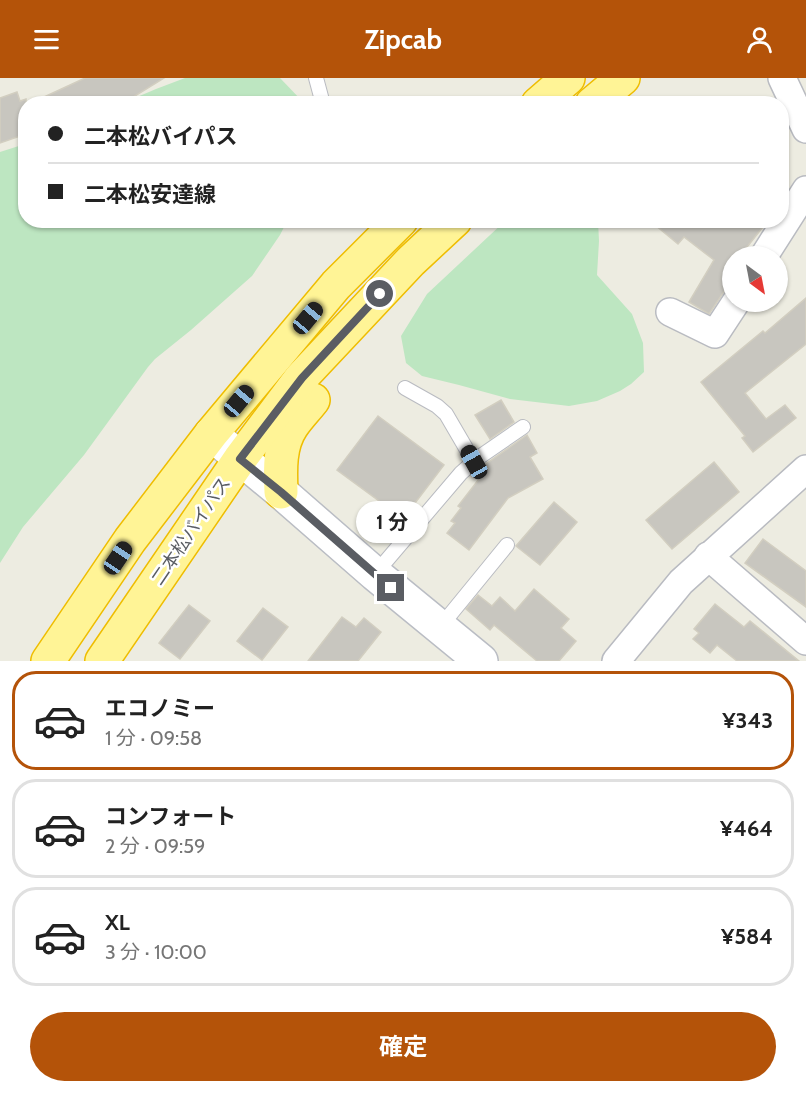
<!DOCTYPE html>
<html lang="ja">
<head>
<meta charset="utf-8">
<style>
	body { margin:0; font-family:Cabin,"Noto Sans JP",sans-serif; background:#f6f6f6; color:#222; height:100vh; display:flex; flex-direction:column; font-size:22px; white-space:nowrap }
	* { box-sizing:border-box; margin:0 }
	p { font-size:20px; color:#767676 }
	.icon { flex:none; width:33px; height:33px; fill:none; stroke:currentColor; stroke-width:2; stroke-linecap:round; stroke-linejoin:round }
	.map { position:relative; height:583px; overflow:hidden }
	.sheet { display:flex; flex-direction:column; background:#fff; flex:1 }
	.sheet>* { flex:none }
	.hud { position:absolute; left:18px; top:18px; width:771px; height:132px; border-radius:24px; box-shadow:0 2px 4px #0004; display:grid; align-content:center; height:132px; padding:0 30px; background:#fff }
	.needle { width:39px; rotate:148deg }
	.controls { position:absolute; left:722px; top:168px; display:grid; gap:12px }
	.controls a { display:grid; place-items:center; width:66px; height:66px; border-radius:50%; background:#fff; box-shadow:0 2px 4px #0004; font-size:30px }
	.end { position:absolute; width:27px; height:27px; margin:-14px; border:8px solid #5a5d63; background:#fff; box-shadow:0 0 0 3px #fff }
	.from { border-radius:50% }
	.bubble { position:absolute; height:42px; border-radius:21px; background:#fff; box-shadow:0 2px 4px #0004; font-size:20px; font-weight:700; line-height:42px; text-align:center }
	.car { position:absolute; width:18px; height:36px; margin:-18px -9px; border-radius:8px; box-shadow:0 0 4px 2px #0007; background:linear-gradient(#222 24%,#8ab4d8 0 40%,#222 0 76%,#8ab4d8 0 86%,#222 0) }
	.hud b { display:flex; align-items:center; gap:21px; height:57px; font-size:22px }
	.hud b+b { border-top:2px solid #e0e0e0 }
	.hud i { width:15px; height:15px; background:#222 }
	ul { padding:10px 0 0; list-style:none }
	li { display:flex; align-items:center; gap:18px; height:99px; margin:0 12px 9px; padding:0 18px; border:3px solid #e0e0e0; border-radius:24px }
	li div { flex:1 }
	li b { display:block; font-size:22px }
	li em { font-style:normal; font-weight:700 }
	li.active { border-color:#b45309 }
	li>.icon { width:54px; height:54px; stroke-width:1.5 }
	.primary-button { display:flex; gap:12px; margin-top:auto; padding:12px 30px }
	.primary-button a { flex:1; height:69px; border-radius:36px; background:#b45309; color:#fff; font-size:24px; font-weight:700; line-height:69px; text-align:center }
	header { display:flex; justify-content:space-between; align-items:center; height:78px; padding:0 30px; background:#b45309; color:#fff; font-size:27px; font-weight:700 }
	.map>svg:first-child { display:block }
	.green { fill:#bde6c1 }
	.building { fill:#c8c6bf; stroke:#d2cec0; stroke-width:1.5 }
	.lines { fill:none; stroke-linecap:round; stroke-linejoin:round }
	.service-casing { stroke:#b9bbc1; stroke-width:16 }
	.minor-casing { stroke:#b9bbc1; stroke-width:30 }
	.secondary-casing { stroke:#babdc4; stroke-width:36 }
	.trunk-casing { stroke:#efbd00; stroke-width:36 }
	.service { stroke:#fff; stroke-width:14 }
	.minor { stroke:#fff; stroke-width:27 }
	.secondary { stroke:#fff; stroke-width:33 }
	.trunk { stroke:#fff496; stroke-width:33 }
	.route { stroke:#5a5d63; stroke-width:8 }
	.labels { text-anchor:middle; stroke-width:5; stroke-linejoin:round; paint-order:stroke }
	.street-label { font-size:18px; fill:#5a5d63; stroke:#fff }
</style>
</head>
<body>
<header><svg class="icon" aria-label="menu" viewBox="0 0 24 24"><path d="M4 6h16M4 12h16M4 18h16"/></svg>Zipcab<svg class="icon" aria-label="person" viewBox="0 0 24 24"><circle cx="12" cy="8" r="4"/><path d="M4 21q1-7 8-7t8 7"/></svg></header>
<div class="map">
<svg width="806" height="583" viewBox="0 0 806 583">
	<rect width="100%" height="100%" fill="#edece1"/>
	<g class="green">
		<polygon points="185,0 280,0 304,25 123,25 156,11"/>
		<polygon points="25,66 26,142 287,143 280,157 252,198 191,252 155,281 148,289 84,377 23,449 0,485 0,74"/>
		<polygon points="505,143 598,143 599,163 597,197 632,236 643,265 644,294 631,306 620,313 597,323 569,328 510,321 459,307 422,298 406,285 401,258 427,216"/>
	</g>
	<g class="building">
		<polygon points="85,0 164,0 122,26 29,26"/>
		<polygon points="17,14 20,23 26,21 26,56 0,65 0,20"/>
		<polygon points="649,142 753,142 762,150 740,178 732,178 732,208 723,215 709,236 689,224 714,182 684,159 678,166"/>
		<polygon points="806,220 806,266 745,315 766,341 785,327 796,340 753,374 742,360 745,358 701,304 763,253 765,255"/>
		<polygon points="501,322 514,344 490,361 475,337"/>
		<polygon points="378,338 444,387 412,429 410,428 384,463 361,446 379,423 337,392"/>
		<polygon points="527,357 537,375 530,379 543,401 508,420 469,472 447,455 455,445 451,443 461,430 458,428 486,392 483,388"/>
		<polygon points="714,384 739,414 672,471 646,442"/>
		<polygon points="554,424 577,444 540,487 516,468"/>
		<polygon points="763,461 806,493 806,529 745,485"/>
		<polygon points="534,511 569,541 561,550 576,563 559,583 537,583 494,547 490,552 466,531 478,517 492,528 500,519 515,533"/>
		<polygon points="715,526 744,549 750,543 799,583 737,583 717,567 710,575 693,561 699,555 694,551"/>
		<polygon points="189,527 210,543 180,581 159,565"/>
		<polygon points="263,530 288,549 262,582 237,563"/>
		<polygon points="342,539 356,549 364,540 381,554 358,583 308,583"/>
	</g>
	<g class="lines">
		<defs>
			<g id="service">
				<polyline points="316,0 323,26"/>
				<polyline points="405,310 437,328 446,336 474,384"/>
				<polyline points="375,496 461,395 478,380 523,349"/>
				<polyline points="440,549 507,467"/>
			</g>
			<g id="minor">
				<polyline points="782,0 806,51"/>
				<polyline points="764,178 806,112"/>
				<polyline points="670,234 715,256 736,224"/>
				<polyline points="708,478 806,563"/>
				<polyline points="616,583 681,504 806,391"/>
			</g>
			<polyline id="secondary" points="211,356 281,414 375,496 481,583"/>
			<g id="trunk">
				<polyline points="538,26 568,0"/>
				<polyline points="592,26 623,0"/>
				<path d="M281,414C280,392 279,367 292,348C298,339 306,331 313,322"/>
				<polyline points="48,583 130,462 211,356 336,207 401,142"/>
				<polyline points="102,583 240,381 301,300 411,183 455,142"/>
			</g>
		</defs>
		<use href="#service" class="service-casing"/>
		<use href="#minor" class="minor-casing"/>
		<use href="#secondary" class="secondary-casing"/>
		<use href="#trunk" class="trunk-casing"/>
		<use href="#service" class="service"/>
		<use href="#minor" class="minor"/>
		<use href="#secondary" class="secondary"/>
		<use href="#trunk" class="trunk"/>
	</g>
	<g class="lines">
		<polyline class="route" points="380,216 302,300 240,381 281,414 391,510"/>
	</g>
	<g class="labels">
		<g class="street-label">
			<text transform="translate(191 453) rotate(-56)" y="6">二本松バイパス</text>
		</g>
	</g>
</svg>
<div class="controls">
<a><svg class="needle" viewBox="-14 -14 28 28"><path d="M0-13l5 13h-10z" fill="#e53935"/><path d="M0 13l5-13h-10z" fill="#767676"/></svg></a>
</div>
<i class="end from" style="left:380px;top:216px"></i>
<i class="end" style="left:391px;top:510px"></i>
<div class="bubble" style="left:356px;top:423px;width:72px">1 分</div>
<i class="car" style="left:308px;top:240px;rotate:40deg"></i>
<i class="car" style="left:239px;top:323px;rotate:40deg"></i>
<i class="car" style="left:474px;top:384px;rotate:331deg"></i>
<i class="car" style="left:118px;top:480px;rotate:34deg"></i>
<div class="hud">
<b><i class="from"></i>二本松バイパス</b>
<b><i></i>二本松安達線</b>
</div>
</div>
<section class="sheet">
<ul>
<li class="active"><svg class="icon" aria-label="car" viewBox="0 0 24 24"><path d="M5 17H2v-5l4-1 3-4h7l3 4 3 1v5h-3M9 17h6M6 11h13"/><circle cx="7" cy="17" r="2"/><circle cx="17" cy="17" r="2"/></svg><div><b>エコノミー</b><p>1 分 · 09:58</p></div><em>¥343</em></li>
<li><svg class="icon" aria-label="car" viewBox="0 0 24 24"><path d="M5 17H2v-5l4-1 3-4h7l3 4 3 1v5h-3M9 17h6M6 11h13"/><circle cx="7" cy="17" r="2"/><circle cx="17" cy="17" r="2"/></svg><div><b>コンフォート</b><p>2 分 · 09:59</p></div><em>¥464</em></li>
<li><svg class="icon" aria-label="car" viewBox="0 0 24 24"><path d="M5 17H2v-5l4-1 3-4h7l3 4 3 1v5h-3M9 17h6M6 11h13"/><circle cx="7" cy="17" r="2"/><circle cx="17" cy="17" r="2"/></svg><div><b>XL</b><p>3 分 · 10:00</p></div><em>¥584</em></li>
</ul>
<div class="primary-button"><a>確定</a></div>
</section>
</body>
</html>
